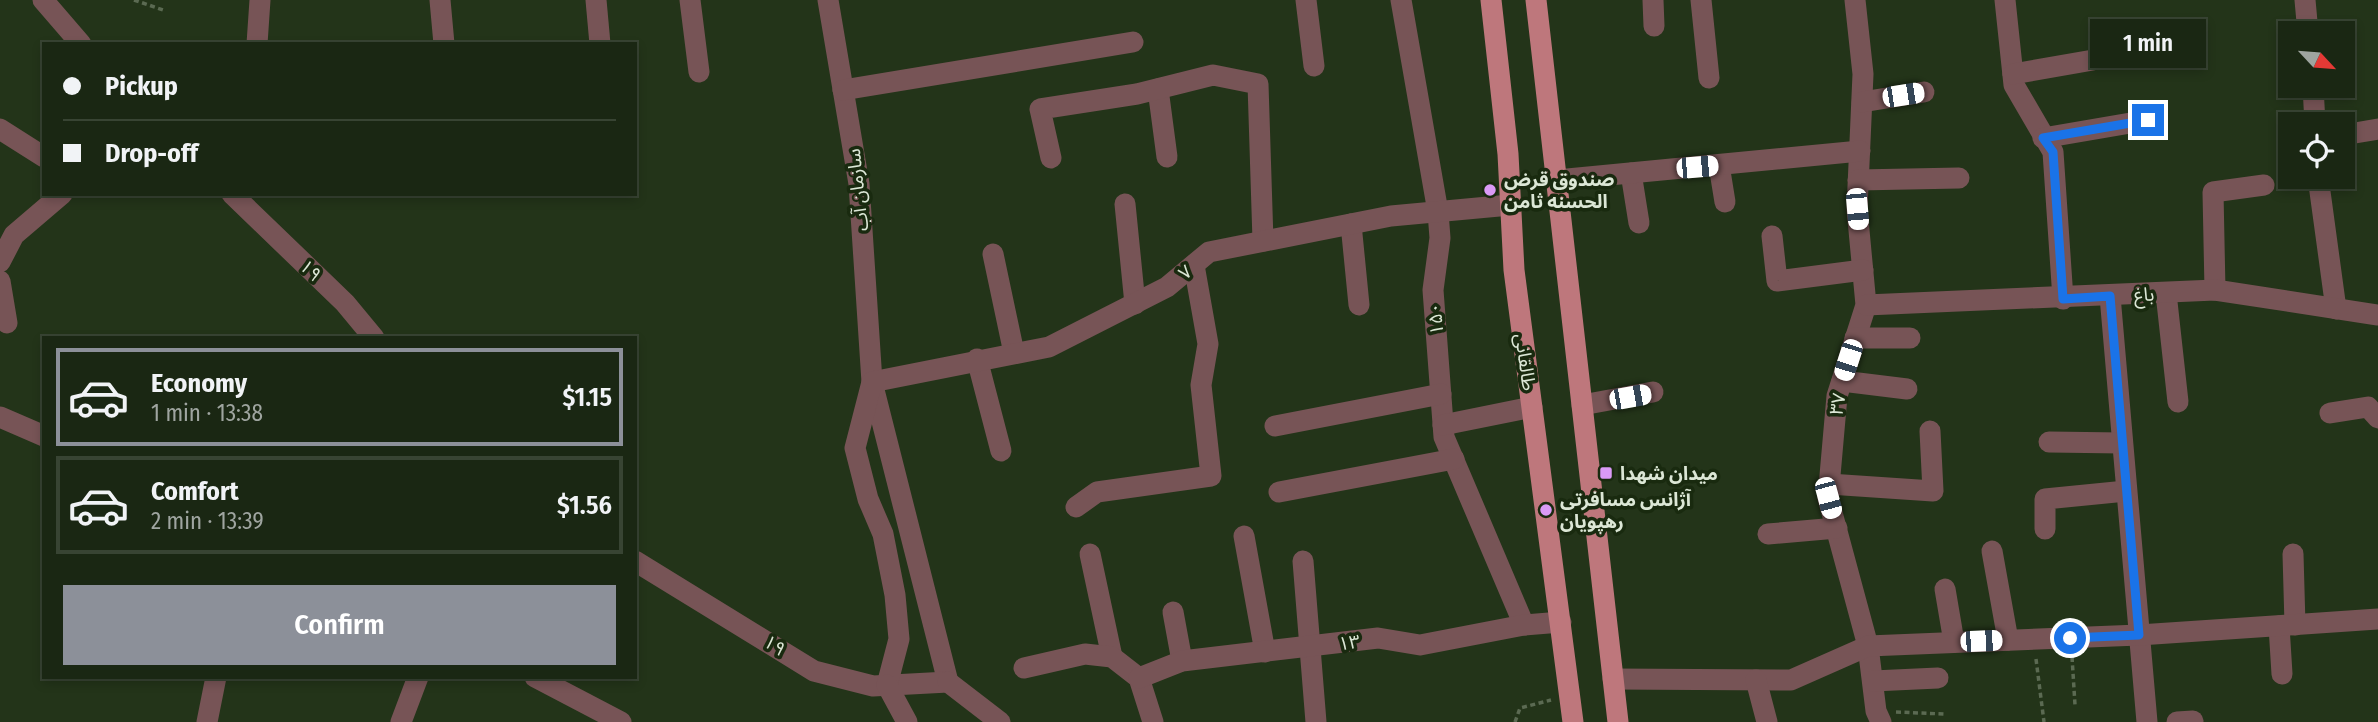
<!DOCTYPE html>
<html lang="en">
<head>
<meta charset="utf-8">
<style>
	body { margin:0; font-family:"Fira Sans Condensed","Noto Sans Arabic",sans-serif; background:#232f1c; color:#f1f3f6; height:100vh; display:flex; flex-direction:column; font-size:26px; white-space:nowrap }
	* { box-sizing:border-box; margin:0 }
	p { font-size:23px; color:#9fa5a0 }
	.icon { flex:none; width:38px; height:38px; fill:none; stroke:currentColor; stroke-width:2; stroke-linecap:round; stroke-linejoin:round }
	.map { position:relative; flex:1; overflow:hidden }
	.details { position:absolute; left:42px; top:336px; width:595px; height:343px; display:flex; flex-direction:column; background:#1a2713; border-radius:0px; box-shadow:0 4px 10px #0003,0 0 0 2px #384433 }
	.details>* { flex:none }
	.banner { position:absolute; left:42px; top:42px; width:595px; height:154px; border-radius:0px; box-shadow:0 4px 10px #0003,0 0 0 2px #384433; display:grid; align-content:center; height:154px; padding:0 21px; background:#1a2713 }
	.needle { width:46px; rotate:116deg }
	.tools { position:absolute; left:2278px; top:21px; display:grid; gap:14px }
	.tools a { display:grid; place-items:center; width:77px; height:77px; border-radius:0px; background:#1a2713; box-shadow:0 4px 10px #0003,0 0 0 2px #384433; font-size:35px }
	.end { position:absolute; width:32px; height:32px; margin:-16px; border:9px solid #1a73e8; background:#fff; box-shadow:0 0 0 4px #fff }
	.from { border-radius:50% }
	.bubble { position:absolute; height:49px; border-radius:0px; background:#1a2713; box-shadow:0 4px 10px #0003,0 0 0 2px #384433; font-size:23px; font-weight:600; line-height:49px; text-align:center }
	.car { position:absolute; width:21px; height:42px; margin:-21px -10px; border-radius:9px; box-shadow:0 0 5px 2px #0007; background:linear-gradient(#fff 24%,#345 0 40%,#fff 0 76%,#345 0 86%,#fff 0) }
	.banner b { display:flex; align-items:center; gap:24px; height:66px; font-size:26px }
	.banner b+b { border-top:2px solid #384433 }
	.banner i { width:18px; height:18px; background:#f1f3f6 }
	ul { padding:12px 0 0; list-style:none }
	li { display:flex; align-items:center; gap:21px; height:98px; margin:0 14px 10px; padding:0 7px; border:4px solid #384433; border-radius:0px }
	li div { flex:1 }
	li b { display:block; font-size:26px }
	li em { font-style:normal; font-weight:600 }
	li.selected { border-color:#8c9099 }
	li>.icon { width:63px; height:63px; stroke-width:1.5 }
	.cta { display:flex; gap:14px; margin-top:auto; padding:14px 21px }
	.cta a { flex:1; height:80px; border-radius:0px; background:#8c9099; color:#fff; font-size:28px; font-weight:600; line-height:80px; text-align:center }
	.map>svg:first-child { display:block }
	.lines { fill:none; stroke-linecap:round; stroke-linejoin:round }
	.path { stroke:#5b6a52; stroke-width:3.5; stroke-dasharray:5 3.5; stroke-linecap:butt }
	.minor { stroke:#775456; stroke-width:21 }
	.major { stroke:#be777c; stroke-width:21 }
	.route { stroke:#1a73e8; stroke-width:9 }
	.poi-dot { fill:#da9af6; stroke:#192a0f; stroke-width:2.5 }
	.labels { text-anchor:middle; stroke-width:7; stroke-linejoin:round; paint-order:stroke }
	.poi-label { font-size:19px; font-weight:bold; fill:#dce7d6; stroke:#192a0f; text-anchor:start }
	.street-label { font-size:19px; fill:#dce7d6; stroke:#192a0f }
</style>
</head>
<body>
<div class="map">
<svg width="2378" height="722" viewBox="0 0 2378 722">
	<rect width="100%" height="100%" fill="#233419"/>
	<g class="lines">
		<g class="path">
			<polyline points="134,0 166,11"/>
			<polyline points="2072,657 2075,705"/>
			<polyline points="2036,659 2044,722"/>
			<polyline points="1896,712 1944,714"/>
			<polyline points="1515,722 1520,708 1551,700"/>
		</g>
		<g class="minor">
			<polyline points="43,0 81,44"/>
			<polyline points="440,0 444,44"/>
			<polyline points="596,0 600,44"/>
			<polyline points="690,0 699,72"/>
			<polyline points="828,0 859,184 872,382 948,682"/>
			<polyline points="1306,0 1314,66"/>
			<polyline points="1401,0 1438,212 1440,238 1433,290 1444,437 1524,625"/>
			<polyline points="1653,0 1654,26"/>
			<polyline points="1701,0 1709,78"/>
			<polyline points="1855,0 1863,74 1857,209 1866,305 1837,396 1828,498 1868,646 1876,711 1881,722"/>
			<polyline points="2005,0 2014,85 2053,152 2063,299"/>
			<polyline points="2305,0 2308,33"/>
			<polyline points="257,44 260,0"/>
			<polyline points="2013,74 2093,60"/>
			<polyline points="2313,86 2315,124"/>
			<polyline points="1158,89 1167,157"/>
			<polyline points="843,90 1133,42"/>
			<polyline points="1862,102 1924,92"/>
			<polyline points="0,129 44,157"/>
			<polyline points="2343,135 2378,129"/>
			<polyline points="2043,138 2148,120"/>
			<polyline points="1051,158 1040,109 1137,94 1213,75 1258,84 1263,241"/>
			<polyline points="1719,165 1725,202"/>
			<polyline points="1631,173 1639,223"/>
			<polyline points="2318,177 2336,309"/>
			<polyline points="1557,180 1860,151"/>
			<polyline points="1858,180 1959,178"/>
			<polyline points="232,194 345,303 374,338"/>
			<polyline points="1125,204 1135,304"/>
			<polyline points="1351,224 1359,305"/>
			<polyline points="1772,236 1777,281 1863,270"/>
			<polyline points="993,254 1014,353"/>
			<polyline points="0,262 14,235 62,194"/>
			<polyline points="0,281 7,323"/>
			<polyline points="2215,290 2213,192 2264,185"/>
			<polyline points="2166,293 2178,402"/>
			<polyline points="2110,296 2147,722"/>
			<polyline points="1866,305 2215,290 2378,315"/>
			<polyline points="1855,338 1910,338"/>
			<polyline points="977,359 1001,451"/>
			<polyline points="1842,381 1907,389"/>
			<polyline points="1582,405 1653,392"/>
			<polyline points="2330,413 2368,407 2378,418"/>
			<polyline points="0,417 44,436"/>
			<polyline points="1443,425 1532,407"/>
			<polyline points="1275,426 1441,394"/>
			<polyline points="2049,442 2122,443"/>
			<polyline points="1829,484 1933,491 1930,431"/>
			<polyline points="1279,492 1454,459"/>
			<polyline points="1076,507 1097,492 1211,476 1201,385 1208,344 1194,265"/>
			<polyline points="2045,529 2045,499 2126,491"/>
			<polyline points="1768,534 1837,528"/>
			<polyline points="1244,536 1265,652"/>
			<polyline points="1992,551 2008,640"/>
			<polyline points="1090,554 1112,657"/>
			<polyline points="2293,554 2295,625"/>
			<polyline points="635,561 814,671 873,686 948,682"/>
			<polyline points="1303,561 1316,722"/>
			<polyline points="1945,589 1954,642"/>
			<polyline points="1173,612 1182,661"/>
			<polyline points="2279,626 2282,674"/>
			<polyline points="1024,668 1085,654 1112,657 1139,678 1153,722"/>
			<polyline points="535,677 621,722"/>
			<polyline points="1139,678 1182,661 1378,638 1420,645 1524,625 1561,622"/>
			<polyline points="1613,679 1791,680 1868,646 2139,635 2378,619"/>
			<polyline points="1756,680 1767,722"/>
			<polyline points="1873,681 1938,678"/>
			<polyline points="948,682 1000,722"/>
			<polyline points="887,685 899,639 895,595 883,534 868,499 855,448 872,382 1049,347 1167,287 1209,252 1391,216 1510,205"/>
			<polyline points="887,685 907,722"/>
			<polyline points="207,722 216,677"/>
			<polyline points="401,722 418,677"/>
			<polyline points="2177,722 2193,721"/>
		</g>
		<g class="major">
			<polyline points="1491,0 1508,154 1514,270 1573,722"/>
			<polyline points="1536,0 1618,722"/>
		</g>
	</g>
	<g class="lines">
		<polyline class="route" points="2070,638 2139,635 2110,296 2063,299 2053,152 2043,138 2148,120"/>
	</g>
	<g class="poi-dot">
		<circle cx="1490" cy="190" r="7"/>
		<rect x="1599" y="466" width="14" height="14" rx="3.5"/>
		<circle cx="1546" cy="510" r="7"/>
	</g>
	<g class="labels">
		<g class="poi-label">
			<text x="1504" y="186">صندوق قرض<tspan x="1504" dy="22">الحسنه ثامن</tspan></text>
			<text x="1620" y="480">میدان شهدا</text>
			<text x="1560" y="506">آژانس مسافرتی<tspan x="1560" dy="22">رهپویان</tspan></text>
		</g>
		<g class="street-label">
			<text transform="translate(857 190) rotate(-96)" y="7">سازمان آب</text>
			<text transform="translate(311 270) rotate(44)" y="7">۱۹</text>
			<text transform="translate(1185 272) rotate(-40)" y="7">۷</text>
			<text transform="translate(2144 294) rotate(-3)" y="7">باغ</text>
			<text transform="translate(1435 319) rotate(-95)" y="7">۱۵۰</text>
			<text transform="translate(1526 362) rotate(82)" y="7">طالقانی</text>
			<text transform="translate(1837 404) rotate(-81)" y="7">۳۷</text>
			<text transform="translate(1349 642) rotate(-8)" y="7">۱۳</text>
			<text transform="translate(775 645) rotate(33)" y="7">۱۹</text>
		</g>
	</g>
</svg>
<div class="tools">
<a><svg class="needle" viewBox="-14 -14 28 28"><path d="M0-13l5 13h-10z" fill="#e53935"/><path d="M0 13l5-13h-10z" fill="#9fa5a0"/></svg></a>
<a><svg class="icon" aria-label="locate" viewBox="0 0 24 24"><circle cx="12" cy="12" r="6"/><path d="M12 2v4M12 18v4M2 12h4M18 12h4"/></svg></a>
</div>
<i class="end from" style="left:2070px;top:638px"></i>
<i class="end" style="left:2148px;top:120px"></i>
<div class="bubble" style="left:2090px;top:19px;width:116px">1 min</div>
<i class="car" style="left:1903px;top:95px;rotate:81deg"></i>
<i class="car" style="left:1697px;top:167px;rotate:85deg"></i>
<i class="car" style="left:1857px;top:209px;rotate:175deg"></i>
<i class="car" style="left:1848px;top:360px;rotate:198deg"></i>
<i class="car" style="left:1630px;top:397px;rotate:80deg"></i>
<i class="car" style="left:1828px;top:498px;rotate:165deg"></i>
<i class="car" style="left:1981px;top:641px;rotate:88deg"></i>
<div class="banner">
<b><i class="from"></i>Pickup</b>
<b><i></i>Drop-off</b>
</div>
<section class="details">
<ul>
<li class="selected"><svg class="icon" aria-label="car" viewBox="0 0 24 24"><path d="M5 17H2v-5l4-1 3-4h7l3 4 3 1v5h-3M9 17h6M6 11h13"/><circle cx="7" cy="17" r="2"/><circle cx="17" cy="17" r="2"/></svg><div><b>Economy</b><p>1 min · 13:38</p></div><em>$1.15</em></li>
<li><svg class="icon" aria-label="car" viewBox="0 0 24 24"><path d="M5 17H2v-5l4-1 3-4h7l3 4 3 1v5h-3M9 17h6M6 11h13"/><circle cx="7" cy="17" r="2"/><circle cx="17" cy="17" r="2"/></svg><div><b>Comfort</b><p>2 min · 13:39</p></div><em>$1.56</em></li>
</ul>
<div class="cta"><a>Confirm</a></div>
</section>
</div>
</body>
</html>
